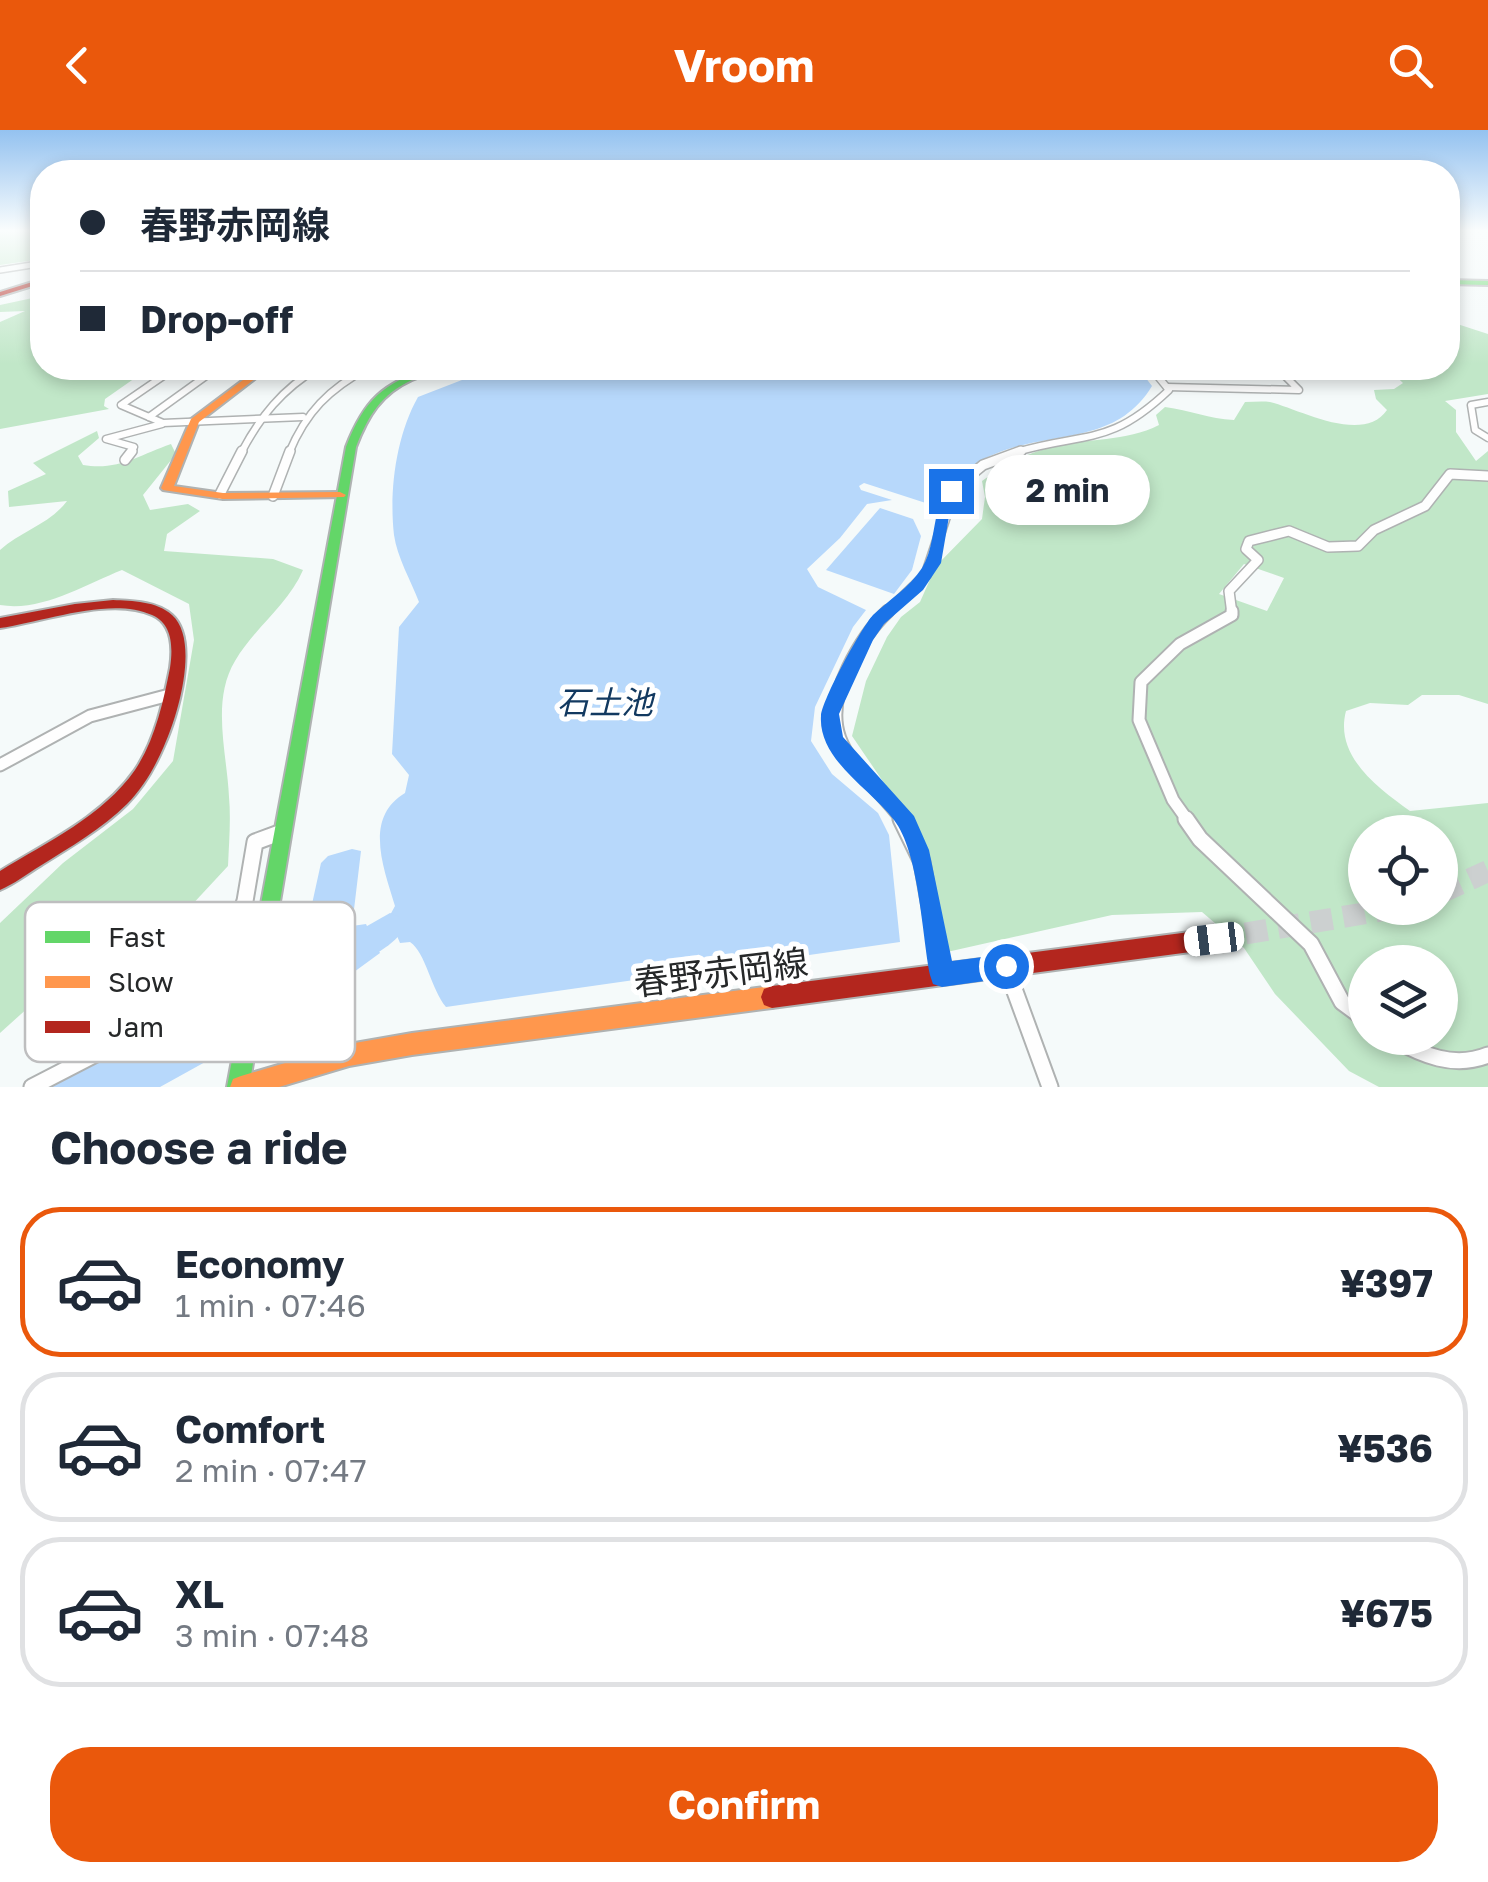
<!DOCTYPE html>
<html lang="en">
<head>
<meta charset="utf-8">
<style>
	body { margin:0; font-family:"Golos Text","Noto Sans JP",sans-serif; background:#f6f6f7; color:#1f2937; height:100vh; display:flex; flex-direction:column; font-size:38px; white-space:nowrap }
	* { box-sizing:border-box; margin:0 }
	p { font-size:32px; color:#747a83 }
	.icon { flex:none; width:55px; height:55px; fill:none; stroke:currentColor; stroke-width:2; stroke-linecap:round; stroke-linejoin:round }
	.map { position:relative; height:957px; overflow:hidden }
	.side { display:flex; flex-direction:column; background:#fff; flex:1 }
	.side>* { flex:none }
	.banner { position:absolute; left:30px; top:30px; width:1430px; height:220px; border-radius:40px; box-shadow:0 5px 15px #0003; display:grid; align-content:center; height:220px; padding:0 50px; background:#fff }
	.controls { position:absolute; left:1348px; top:685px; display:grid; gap:20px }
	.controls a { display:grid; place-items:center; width:110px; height:110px; border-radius:50%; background:#fff; box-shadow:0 5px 15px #0003; font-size:50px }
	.end { position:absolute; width:45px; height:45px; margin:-22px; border:12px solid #1a73e8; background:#fff; box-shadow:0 0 0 5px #fff }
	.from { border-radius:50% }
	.bubble { position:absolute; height:70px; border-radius:35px; background:#fff; box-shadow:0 5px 15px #0003; font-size:32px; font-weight:700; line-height:70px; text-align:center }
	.car { position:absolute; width:30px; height:60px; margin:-30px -15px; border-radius:12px; box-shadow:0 0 8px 2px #0007; background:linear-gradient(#fff 24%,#345 0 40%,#fff 0 76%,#345 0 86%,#fff 0) }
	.banner b { display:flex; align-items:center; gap:35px; height:95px; font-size:38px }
	.banner b+b { border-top:2px solid #e0e1e3 }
	.banner i { width:25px; height:25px; background:#1f2937 }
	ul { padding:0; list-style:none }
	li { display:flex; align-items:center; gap:30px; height:150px; margin:0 20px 15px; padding:0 30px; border:5px solid #e0e1e3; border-radius:40px }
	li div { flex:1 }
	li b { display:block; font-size:38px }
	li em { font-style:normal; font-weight:700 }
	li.active { border-color:#ea580c }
	li>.icon { width:90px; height:90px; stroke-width:1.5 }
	h2 { padding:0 50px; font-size:45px; line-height:120px }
	.button { display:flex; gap:20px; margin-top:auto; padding:20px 50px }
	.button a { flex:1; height:115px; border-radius:40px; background:#ea580c; color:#fff; font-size:40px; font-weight:700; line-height:115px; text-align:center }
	header { display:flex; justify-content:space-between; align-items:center; height:130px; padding:0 50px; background:#ea580c; color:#fff; font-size:45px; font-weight:700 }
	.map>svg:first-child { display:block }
	.green { fill:#c1e7c8; fill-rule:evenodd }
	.water { fill:#b7d8fb }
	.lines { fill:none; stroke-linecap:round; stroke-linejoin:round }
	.river { fill:#b7d8fb; fill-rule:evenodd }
	.primary-tunnel { stroke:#ccd0d0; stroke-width:22; stroke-dasharray:22 11; stroke-linecap:butt }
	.street-far4-casing { stroke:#afb2b2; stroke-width:8 }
	.street-far3-casing { stroke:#afb2b2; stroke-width:9 }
	.street-far2-casing { stroke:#afb2b2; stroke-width:12 }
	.street-far1-casing { stroke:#afb2b2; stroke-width:15 }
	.street-casing { stroke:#afb2b2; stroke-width:19 }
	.fast-casing { stroke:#afb2b2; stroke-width:4 }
	.slow-casing { stroke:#afb2b2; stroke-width:4 }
	.jam-casing { stroke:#afb2b2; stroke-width:4 }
	.street-far4 { stroke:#fefefe; stroke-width:5 }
	.street-far3 { stroke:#fefefe; stroke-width:6 }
	.street-far2 { stroke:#fefefe; stroke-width:9 }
	.street-far1 { stroke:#fefefe; stroke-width:11 }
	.street { stroke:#fefefe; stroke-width:15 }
	.fast { fill:#63d668; fill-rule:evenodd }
	.slow { fill:#ff974d; fill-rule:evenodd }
	.jam { fill:#b3261e; fill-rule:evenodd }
	.route { fill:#1a73e8 }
	.labels { text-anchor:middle; stroke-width:10; stroke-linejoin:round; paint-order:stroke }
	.water-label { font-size:32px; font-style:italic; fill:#123960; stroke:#fff }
	.near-street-label { font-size:35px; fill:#262829; stroke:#fff }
	.key { fill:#fff; stroke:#bebebf; stroke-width:2.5 }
	.key-label { font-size:28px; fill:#262829 }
</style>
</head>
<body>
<header><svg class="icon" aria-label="back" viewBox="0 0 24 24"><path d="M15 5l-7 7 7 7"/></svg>Vroom<svg class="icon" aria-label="search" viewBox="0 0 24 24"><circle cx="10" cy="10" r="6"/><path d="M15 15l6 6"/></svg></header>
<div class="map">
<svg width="1488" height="957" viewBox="0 0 1488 957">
	<rect width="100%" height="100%" fill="#f5fafa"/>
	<g class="green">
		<polygon points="0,100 42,100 42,129 0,135"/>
		<polygon points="42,166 42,238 138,238 135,248 105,269 104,276 109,279 0,299 0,192 25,181 0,182 0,175"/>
		<path d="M1448,191L1488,204V264L1445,271L1456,280V302L1476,331L1488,321V574L1459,565H1422L1408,575L1370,573L1346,581C1334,626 1378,658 1410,681L1488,673V957H1379L1349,941L1275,864L1244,818L1202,782L1112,785L947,822L937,767L912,694L852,606L866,551L887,507L901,487L920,472L936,436L982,389L985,367L982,351C1004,335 1025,324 1052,317C1087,308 1126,312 1159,295L1156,285L1165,277C1190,280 1209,289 1234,290L1245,272C1253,272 1262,271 1270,272C1299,279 1363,315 1387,280L1376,269L1374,260L1394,259L1403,253L1387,238H1448ZM1244,434L1284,448L1267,481L1219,464ZM1365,702H1440V778H1365ZM1365,832H1440V908H1365Z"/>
		<path d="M97,301L99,308L78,326L83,335C118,341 139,325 171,314L176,324L143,365L150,380L188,374L200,381L167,404L164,421L273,429L303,440C288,475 255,497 235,531C211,571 227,623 229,667C231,689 229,713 228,736L176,792L81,830L0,903V793L63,733L133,679L173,631L194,510L189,474L122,440C84,455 42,482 0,475V420C21,401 50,394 67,371L9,377L8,361L46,344L33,333Z"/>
	</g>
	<g class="water">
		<path d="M549,238H560L556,244L559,248L708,246L789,238H1138L1152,256C1102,339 996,277 935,376L864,353L859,356L861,360L892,370L867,374L840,408L807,439L818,457L866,480L853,497L815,577L811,611L832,644L878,683L889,705L900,812L446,877C431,859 426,823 410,812L400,813L389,787L395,776C384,739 363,688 405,663L409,645L392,624L399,497L419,472C411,451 397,427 394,405C389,361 396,306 418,267L480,243Z"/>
		<polygon points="880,378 913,389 921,406 912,440 894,464 826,440"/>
		<polygon points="352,719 361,721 352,796 366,794 380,823 317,869 273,884 240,903 216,926 160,957 50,957 287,827 305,806 321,733 328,726"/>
	</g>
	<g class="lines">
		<path class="river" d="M390,783L400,787L404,797C397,815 367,829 349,836L339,832L334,822L339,812Z"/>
		<g class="primary-tunnel">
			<polyline points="1440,763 1488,741"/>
			<polyline points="1213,809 1396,778"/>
		</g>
		<defs>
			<polyline id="street-far4" points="0,140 38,134"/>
			<g id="street-far3">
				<polyline points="175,238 121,275 163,293 303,287"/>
				<polyline points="1175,238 1281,241"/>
				<polyline points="1167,257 1299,260 1277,238"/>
				<polyline points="1488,272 1471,275 1475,300 1488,308"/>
				<polyline points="149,287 217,238"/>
				<polyline points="130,323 134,317 106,309 162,294"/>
				<path d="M241,323C260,287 282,259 318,238"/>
				<path d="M289,323C306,282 329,259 368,238"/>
				<path d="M1013,323C1085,301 1108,318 1169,260L1151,238"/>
			</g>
			<g id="street-far2">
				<polyline points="125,330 132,321"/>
				<polyline points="220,364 242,321"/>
				<polyline points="273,366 290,321"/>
				<polyline points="885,484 926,445 955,358 983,335 1021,321"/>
				<polyline points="1232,484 1229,461 1258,430 1246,419 1249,411 1289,401 1328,417 1358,416 1374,400 1425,376 1450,344 1488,346"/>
			</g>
			<g id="street-far1">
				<path d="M888,481C871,497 858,517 848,538C812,613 862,637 903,691"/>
				<polyline points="0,635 90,586 173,564"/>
				<polyline points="1188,691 1173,670 1139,590 1141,552 1180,514 1232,485 1232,481"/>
			</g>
			<g id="street">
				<polyline points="901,689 922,732 942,844"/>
				<polyline points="1186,689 1200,709 1311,814 1342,872 1365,889"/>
				<polyline points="1006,837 1050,957"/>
				<path d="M1392,908C1422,925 1454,939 1488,925"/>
				<polyline points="32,957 212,864 245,771 255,712 282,702"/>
			</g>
			<g id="fast">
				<polygon points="1448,150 1488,151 1488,155 1448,154"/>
				<path d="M430,238H443C433,243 422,246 412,250C381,264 368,286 356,317L249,957H227L346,317C364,270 383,253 430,238Z"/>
			</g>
			<g id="slow">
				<polygon points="259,238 269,238 199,292 174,356 223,363 340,362 346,365 344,367 223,369 163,360 161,358 191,289"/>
				<polygon points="772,856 780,859 783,867 780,875 772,878 412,925 349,936 279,957 230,957 233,949 241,946 349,914 412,903"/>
			</g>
			<g id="jam">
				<polygon points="42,149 42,153 0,166 0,162"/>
				<path d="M113,470C132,471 157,471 172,485C200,510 178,586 164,616C155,637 143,658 127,674C102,699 70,717 40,736C27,744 14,754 0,760V741C47,712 103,686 135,640C155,610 163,573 170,538C173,518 173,494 152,485C111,466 43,492 0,498V488L75,474Z"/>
				<polygon points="1213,799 1220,802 1223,809 1220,816 1213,819 772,878 764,875 761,867 764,859 772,856"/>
			</g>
		</defs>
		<use href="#street-far4" class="street-far4-casing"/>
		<use href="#street-far3" class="street-far3-casing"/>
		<use href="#street-far2" class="street-far2-casing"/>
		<use href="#street-far1" class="street-far1-casing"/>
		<use href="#street" class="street-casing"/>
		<use href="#fast" class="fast-casing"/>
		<use href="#slow" class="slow-casing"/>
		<use href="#jam" class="jam-casing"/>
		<use href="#street-far4" class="street-far4"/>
		<use href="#street-far3" class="street-far3"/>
		<use href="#street-far2" class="street-far2"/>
		<use href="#street-far1" class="street-far1"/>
		<use href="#street" class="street"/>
		<use href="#fast" class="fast"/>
		<use href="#slow" class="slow"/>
		<use href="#jam" class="jam"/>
	</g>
	<linearGradient id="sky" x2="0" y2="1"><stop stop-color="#94c2f0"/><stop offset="0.43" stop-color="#fafdfd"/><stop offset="1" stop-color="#fafdfd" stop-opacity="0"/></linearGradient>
	<rect width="1488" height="234" fill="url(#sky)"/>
	<path class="route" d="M946,358L958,361L951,375L941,433L923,460L884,494L873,510L839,584L843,607L914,686L929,720L952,831L1006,824L1014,828L1018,836L1014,845L1006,848L942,857L933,854L930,845C922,804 919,722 894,690C871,659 818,630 821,586C822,570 861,498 873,485C890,469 909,458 922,438C936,415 932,383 946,358Z"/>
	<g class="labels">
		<g class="water-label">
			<text x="605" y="584">石土池</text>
		</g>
		<g class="near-street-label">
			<text transform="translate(721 843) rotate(-7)" y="12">春野赤岡線</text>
		</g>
	</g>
	<rect x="25" y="772" width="330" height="160" rx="15" class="key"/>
	<rect x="45" y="801" width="45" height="12" fill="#63d668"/>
	<rect x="45" y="846" width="45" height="12" fill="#ff974d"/>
	<rect x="45" y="891" width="45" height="12" fill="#b3261e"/>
	<g class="key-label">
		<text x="108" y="817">Fast</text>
		<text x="108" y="862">Slow</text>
		<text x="108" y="907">Jam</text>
	</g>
</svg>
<div class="controls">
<a><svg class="icon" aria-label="locate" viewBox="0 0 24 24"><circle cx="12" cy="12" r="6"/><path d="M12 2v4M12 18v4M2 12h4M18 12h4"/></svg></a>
<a><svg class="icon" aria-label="layers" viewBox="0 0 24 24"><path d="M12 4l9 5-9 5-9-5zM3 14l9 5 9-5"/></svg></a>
</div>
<i class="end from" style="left:1006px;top:836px"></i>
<i class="end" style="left:951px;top:361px"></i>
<div class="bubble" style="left:985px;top:325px;width:165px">2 min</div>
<i class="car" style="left:1214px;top:809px;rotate:263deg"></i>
<div class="banner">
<b><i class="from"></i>春野赤岡線</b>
<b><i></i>Drop-off</b>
</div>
</div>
<section class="side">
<h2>Choose a ride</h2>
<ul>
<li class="active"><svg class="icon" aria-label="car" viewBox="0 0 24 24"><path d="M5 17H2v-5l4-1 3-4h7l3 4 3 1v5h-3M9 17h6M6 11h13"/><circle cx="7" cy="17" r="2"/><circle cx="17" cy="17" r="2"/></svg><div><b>Economy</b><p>1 min · 07:46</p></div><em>¥397</em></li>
<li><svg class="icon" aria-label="car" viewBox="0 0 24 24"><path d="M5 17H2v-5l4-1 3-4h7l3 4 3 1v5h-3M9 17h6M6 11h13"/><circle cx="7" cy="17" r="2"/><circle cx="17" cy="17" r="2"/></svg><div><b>Comfort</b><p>2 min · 07:47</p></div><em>¥536</em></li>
<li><svg class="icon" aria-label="car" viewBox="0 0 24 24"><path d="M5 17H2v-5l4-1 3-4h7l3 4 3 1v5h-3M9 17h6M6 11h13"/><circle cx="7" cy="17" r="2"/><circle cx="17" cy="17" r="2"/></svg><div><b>XL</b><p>3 min · 07:48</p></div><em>¥675</em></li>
</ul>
<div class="button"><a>Confirm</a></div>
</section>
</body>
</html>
